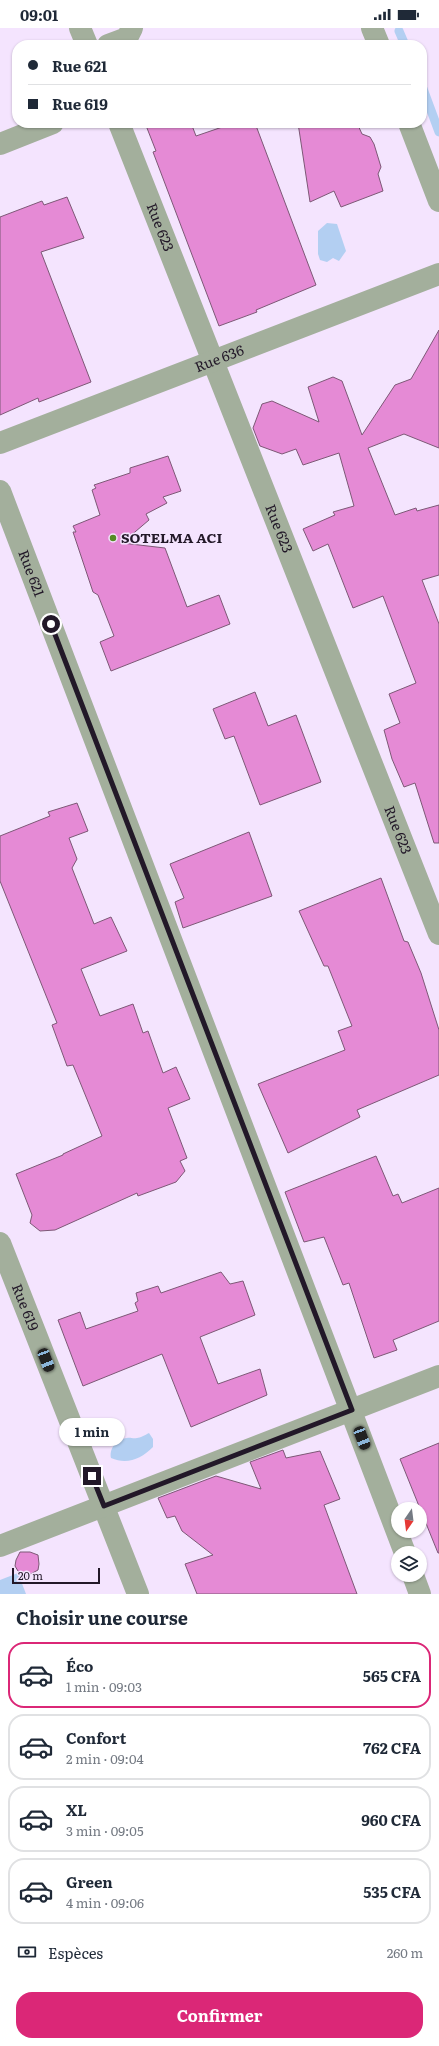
<!DOCTYPE html>
<html lang="fr">
<head>
<meta charset="utf-8">
<style>
	body { margin:0; font-family:Literata,serif; background:#f6f6f7; color:#1f2937; height:100vh; display:flex; flex-direction:column; font-size:15px; white-space:nowrap }
	* { box-sizing:border-box; margin:0 }
	p { font-size:13px; color:#747a83 }
	.icon { flex:none; width:22px; height:22px; fill:none; stroke:currentColor; stroke-width:2; stroke-linecap:round; stroke-linejoin:round }
	.map { position:relative; height:1566px; overflow:hidden }
	.sheet { display:flex; flex-direction:column; background:#fff; flex:1 }
	.sheet>* { flex:none }
	.top-card { position:absolute; left:12px; top:12px; width:415px; height:88px; border-radius:16px; box-shadow:0 1px 3px #0004; display:grid; align-content:center; height:88px; padding:0 16px; background:#fff }
	.needle { width:26px; rotate:194deg }
	.controls { position:absolute; left:391px; top:1474px; display:grid; gap:8px }
	.controls a { display:grid; place-items:center; width:36px; height:36px; border-radius:50%; background:#fff; box-shadow:0 1px 3px #0004; font-size:20px }
	.scale { position:absolute; left:12px; bottom:10px; width:88px; box-sizing:border-box; padding-left:4px; border:2px solid #221828; border-top:0; font-size:11px; line-height:14px; white-space:nowrap; color:#221828; -webkit-text-stroke:3px #f4e4fe; paint-order:stroke }
	.end { position:absolute; width:18px; height:18px; margin:-9px; border:5px solid #221828; background:#fff; box-shadow:0 0 0 2px #fff }
	.from { border-radius:50% }
	.bubble { position:absolute; height:28px; border-radius:14px; background:#fff; box-shadow:0 1px 3px #0004; font-size:13px; font-weight:700; line-height:28px; text-align:center }
	.car { position:absolute; width:12px; height:24px; margin:-12px -6px; border-radius:5px; box-shadow:0 0 3px 1px #0007; background:linear-gradient(#222 24%,#8ab4d8 0 40%,#222 0 76%,#8ab4d8 0 86%,#222 0) }
	.top-card b { display:flex; align-items:center; gap:14px; height:38px; font-size:15px }
	.top-card b+b { border-top:1px solid #e0e1e3 }
	.top-card i { width:10px; height:10px; background:#1f2937 }
	ul { padding:0; list-style:none }
	li { display:flex; align-items:center; gap:12px; height:66px; margin:0 8px 6px; padding:0 8px; border:2px solid #e0e1e3; border-radius:16px }
	li div { flex:1 }
	li b { display:block; font-size:15px }
	li em { font-style:normal; font-weight:700 }
	li.active { border-color:#db2777 }
	li>.icon { width:36px; height:36px; stroke-width:1.5 }
	h2 { padding:0 16px; font-size:18px; line-height:48px }
	.pay { display:flex; align-items:center; gap:10px; height:44px; padding:0 16px; font-size:15px }
	.pay p { margin-inline-start:auto }
	.cta { display:flex; gap:8px; margin-top:auto; padding:8px 16px }
	.cta a { flex:1; height:46px; border-radius:16px; background:#db2777; color:#fff; font-size:16px; font-weight:700; line-height:46px; text-align:center }
	.status { display:flex; justify-content:space-between; align-items:center; height:28px; padding:0 20px; background:#fff; direction:ltr }
	.status svg { height:11px; fill:currentColor }
	.map>svg:first-child { display:block }
	.water { fill:#b3cff2 }
	.lines { fill:none; stroke-linecap:round; stroke-linejoin:round }
	.stream { stroke:#b3cff2; stroke-width:9 }
	.building { fill:#e58ad5; stroke:#7d5876 }
	.minor { stroke:#a3af9c; stroke-width:22 }
	.route { stroke:#221828; stroke-width:5 }
	.poi-dot { fill:#548b25; stroke:#f4e4fe; stroke-width:1.5 }
	.labels { text-anchor:middle; stroke-width:3; stroke-linejoin:round; paint-order:stroke }
	.street-label { font-size:14px; fill:#221828; stroke:#f4e4fe }
	.poi-label { font-size:14px; font-weight:bold; fill:#221828; stroke:#f4e4fe; text-anchor:start }
</style>
</head>
<body>
<div class="status"><b>09:01</b><svg viewBox="0 0 49 12"><path d="M0 12V9h3v3zM5 12V6h3v6zM10 12V3h3v9zM15 12V0h3v12zM26 1h20v11H26zM47 4h2v5h-2z"/></svg></div>
<div class="map">
<svg width="439" height="1566" viewBox="0 0 439 1566">
	<rect width="100%" height="100%" fill="#f4e4fe"/>
	<g class="water">
		<polygon points="327,195 337,196 346,223 339,233 333,230 327,234 320,232 318,226 318,203"/>
		<path d="M149,1405L153,1411V1419C141,1431 127,1437 111,1430C109,1420 117,1411 127,1410C130,1409 133,1411 137,1410C140,1410 145,1407 149,1405Z"/>
		<polygon points="18,1545 26,1566 0,1566 0,1552"/>
	</g>
	<g class="lines">
		<g class="stream">
			<polyline points="399,3 405,17"/>
			<polyline points="422,58 439,104"/>
		</g>
	</g>
	<g class="building">
		<polygon points="145,95 191,95 196,108 234,95 255,95 316,257 256,282 257,284 219,298 153,124 156,123"/>
		<polygon points="298,95 357,95 362,106 370,109 374,116 381,139 378,146 383,163 341,179 334,163 310,174"/>
		<polygon points="67,169 84,210 41,224 91,354 39,374 38,370 0,387 0,189 42,173 44,177"/>
		<polygon points="439,302 439,420 404,406 368,420 395,487 416,480 417,483 439,477 439,547 422,552 439,596 439,815 434,815 415,755 404,759 392,731 384,702 400,695 389,666 416,655 383,568 353,580 328,516 313,523 303,501 335,487 333,484 354,478 339,425 303,437 296,421 282,426 260,418 253,400 262,376 272,373 319,394 308,359 333,349 342,353 362,407 395,357 411,351"/>
		<polygon points="168,428 181,463 163,469 167,475 146,486 149,492 122,515 165,520 187,579 219,567 230,596 111,643 100,614 114,608 98,567 93,564 73,504 76,504 73,498 100,487 92,462 96,460 94,457 130,445 130,440"/>
		<polygon points="255,664 268,698 296,687 321,754 260,777 234,708 225,711 213,681"/>
		<polygon points="77,775 88,803 69,810 77,831 72,840 94,896 111,889 127,923 81,941 100,988 133,976 143,1005 148,1003 163,1045 176,1039 190,1071 168,1080 187,1130 180,1133 185,1143 176,1154 138,1168 137,1165 55,1202 40,1203 30,1195 32,1187 16,1146 63,1127 63,1126 102,1108 73,1037 67,1038 52,997 57,995 0,853 0,808 50,788 48,784"/>
		<polygon points="249,804 272,868 183,900 175,874 184,870 170,836"/>
		<polygon points="381,850 404,913 408,914 421,945 439,1002 439,1047 357,1082 360,1089 288,1125 258,1056 345,1022 338,1003 352,998 328,938 324,938 299,883"/>
		<polygon points="376,1128 393,1168 398,1166 402,1175 439,1160 439,1293 393,1312 397,1322 374,1330 349,1255 343,1257 324,1209 304,1214 285,1164"/>
		<polygon points="221,1244 230,1256 243,1253 255,1287 200,1309 218,1356 260,1341 267,1367 191,1399 162,1326 83,1358 58,1292 80,1284 86,1301 138,1283 135,1275 138,1273 136,1265 158,1258 161,1265"/>
		<polygon points="439,1415 439,1525 438,1525 400,1431"/>
		<polygon points="283,1422 286,1430 320,1423 340,1471 324,1477 357,1566 197,1566 185,1536 213,1527 182,1503 175,1488 167,1490 158,1470 216,1448 261,1461 250,1434"/>
		<polygon points="20,1524 30,1524 38,1527 39,1536 38,1542 25,1549 18,1543 15,1538 16,1532"/>
	</g>
	<g class="lines">
		<g class="minor">
			<polyline points="80,0 87,17"/>
			<polyline points="372,0 379,17"/>
			<polyline points="108,17 127,10 132,0"/>
			<path id="s1" d="M119,95L439,906"/>
			<polyline points="409,95 439,173"/>
			<polyline points="0,116 53,95"/>
			<path id="s2" d="M0,415L439,246"/>
			<path id="s3" d="M0,463L405,1525"/>
			<path id="s4" d="M0,1215L138,1566"/>
			<polyline points="0,1518 439,1348"/>
			<polyline points="413,1547 420,1566"/>
		</g>
	</g>
	<g class="lines">
		<polyline class="route" points="51,596 352,1382 104,1478 92,1448"/>
	</g>
	<circle class="poi-dot" cx="113" cy="510" r="4"/>
	<g class="labels">
		<g class="street-label">
			<text dy="5" stroke="none"><textPath href="#s1" startOffset="112">Rue 623</textPath></text>
			<text dy="5" stroke="none"><textPath href="#s2" startOffset="235">Rue 636</textPath></text>
			<text dy="5" stroke="none"><textPath href="#s1" startOffset="436">Rue 623</textPath></text>
			<text dy="5" stroke="none"><textPath href="#s3" startOffset="88">Rue 621</textPath></text>
			<text dy="5" stroke="none"><textPath href="#s1" startOffset="760">Rue 623</textPath></text>
			<text dy="5" stroke="none"><textPath href="#s4" startOffset="69">Rue 619</textPath></text>
		</g>
		<g class="poi-label">
			<text x="121" y="515">SOTELMA ACI</text>
		</g>
	</g>
</svg>
<div class="controls">
<a><svg class="needle" viewBox="-14 -14 28 28"><path d="M0-13l5 13h-10z" fill="#e53935"/><path d="M0 13l5-13h-10z" fill="#747a83"/></svg></a>
<a><svg class="icon" aria-label="layers" viewBox="0 0 24 24"><path d="M12 4l9 5-9 5-9-5zM3 14l9 5 9-5"/></svg></a>
</div>
<div class="scale">20 m</div>
<i class="end from" style="left:51px;top:596px"></i>
<i class="end" style="left:92px;top:1448px"></i>
<div class="bubble" style="left:59px;top:1390px;width:66px">1 min</div>
<i class="car" style="left:46px;top:1332px;rotate:159deg"></i>
<i class="car" style="left:362px;top:1410px;rotate:159deg"></i>
<div class="top-card">
<b><i class="from"></i>Rue 621</b>
<b><i></i>Rue 619</b>
</div>
</div>
<section class="sheet">
<h2>Choisir une course</h2>
<ul>
<li class="active"><svg class="icon" aria-label="car" viewBox="0 0 24 24"><path d="M5 17H2v-5l4-1 3-4h7l3 4 3 1v5h-3M9 17h6M6 11h13"/><circle cx="7" cy="17" r="2"/><circle cx="17" cy="17" r="2"/></svg><div><b>Éco</b><p>1 min · 09:03</p></div><em>565 CFA</em></li>
<li><svg class="icon" aria-label="car" viewBox="0 0 24 24"><path d="M5 17H2v-5l4-1 3-4h7l3 4 3 1v5h-3M9 17h6M6 11h13"/><circle cx="7" cy="17" r="2"/><circle cx="17" cy="17" r="2"/></svg><div><b>Confort</b><p>2 min · 09:04</p></div><em>762 CFA</em></li>
<li><svg class="icon" aria-label="car" viewBox="0 0 24 24"><path d="M5 17H2v-5l4-1 3-4h7l3 4 3 1v5h-3M9 17h6M6 11h13"/><circle cx="7" cy="17" r="2"/><circle cx="17" cy="17" r="2"/></svg><div><b>XL</b><p>3 min · 09:05</p></div><em>960 CFA</em></li>
<li><svg class="icon" aria-label="car" viewBox="0 0 24 24"><path d="M5 17H2v-5l4-1 3-4h7l3 4 3 1v5h-3M9 17h6M6 11h13"/><circle cx="7" cy="17" r="2"/><circle cx="17" cy="17" r="2"/></svg><div><b>Green</b><p>4 min · 09:06</p></div><em>535 CFA</em></li>
</ul>
<div class="pay"><svg class="icon" aria-label="cash" viewBox="0 0 24 24"><path d="M3 7h18v10H3z"/><circle cx="12" cy="12" r="2"/></svg>Espèces<p>260 m</p></div>
<div class="cta"><a>Confirmer</a></div>
</section>
</body>
</html>
